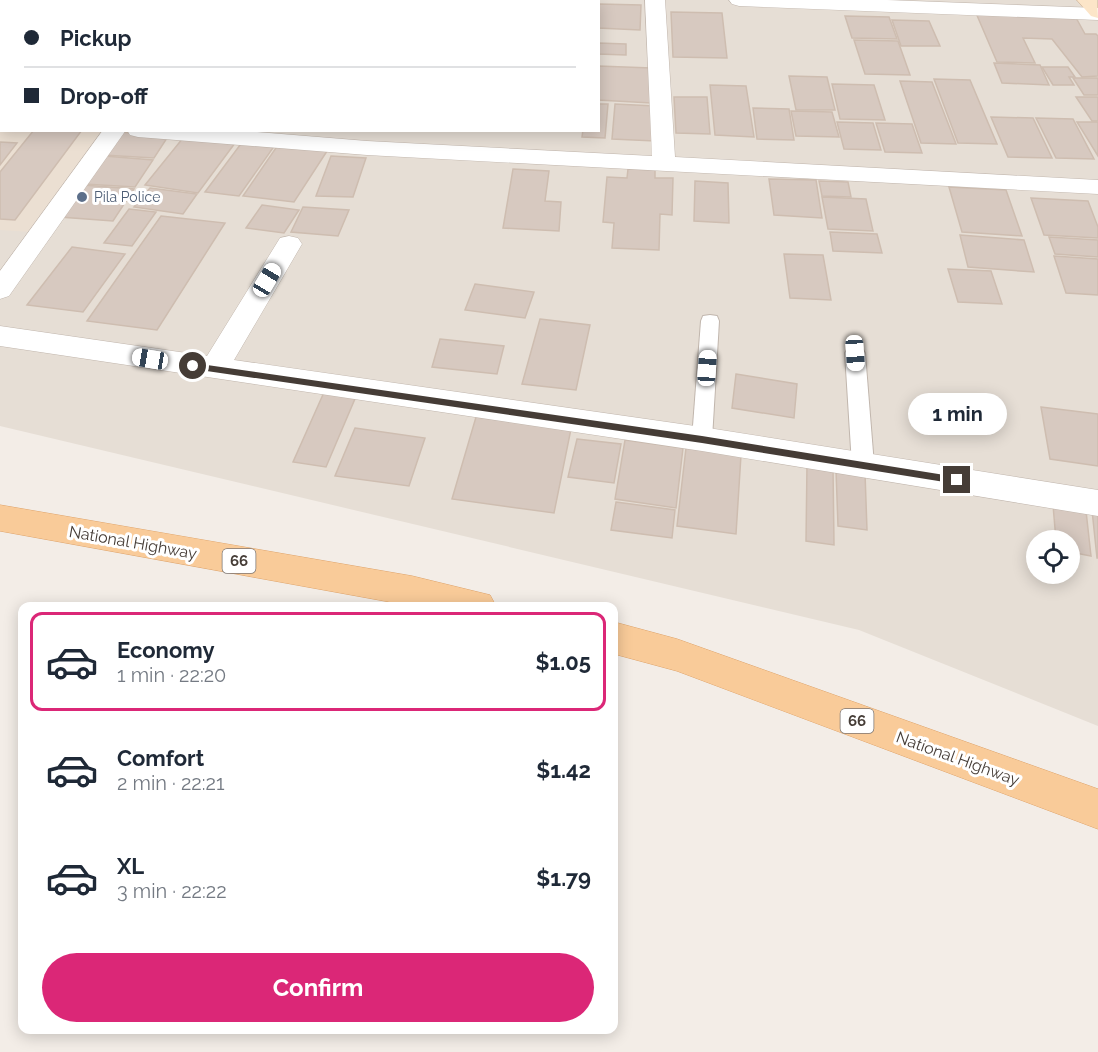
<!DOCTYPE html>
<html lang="en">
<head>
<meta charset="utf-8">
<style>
	body { margin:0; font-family:Raleway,sans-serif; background:#f2f2f3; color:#1f2937; height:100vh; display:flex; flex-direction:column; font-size:22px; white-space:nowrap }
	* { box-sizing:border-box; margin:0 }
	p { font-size:20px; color:#747a83 }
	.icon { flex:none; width:33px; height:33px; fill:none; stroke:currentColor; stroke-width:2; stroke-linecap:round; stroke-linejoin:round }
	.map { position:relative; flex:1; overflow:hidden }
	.details { position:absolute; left:18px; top:602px; width:600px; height:432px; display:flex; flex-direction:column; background:#fff; border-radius:12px; box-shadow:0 3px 15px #0003 }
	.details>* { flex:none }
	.hud { position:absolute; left:0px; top:0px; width:600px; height:132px; box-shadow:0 3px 15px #0003; display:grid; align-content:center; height:132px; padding:0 24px; background:#fff }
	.buttons { position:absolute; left:1026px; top:530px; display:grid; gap:12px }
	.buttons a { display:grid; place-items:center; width:54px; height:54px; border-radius:50%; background:#fff; box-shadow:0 3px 15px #0003; font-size:30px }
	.end { position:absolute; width:27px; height:27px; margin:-14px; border:8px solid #453c36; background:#fff; box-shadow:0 0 0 3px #fff }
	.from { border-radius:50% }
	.bubble { position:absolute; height:42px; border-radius:21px; background:#fff; box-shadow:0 3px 15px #0003; font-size:20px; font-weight:700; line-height:42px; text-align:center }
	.car { position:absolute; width:18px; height:36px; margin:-18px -9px; border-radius:8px; box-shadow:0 0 4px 2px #0007; background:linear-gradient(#fff 24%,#345 0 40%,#fff 0 76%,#345 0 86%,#fff 0) }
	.hud b { display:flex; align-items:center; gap:21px; height:57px; font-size:22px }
	.hud b+b { border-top:2px solid #e0e1e3 }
	.hud i { width:15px; height:15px; background:#1f2937 }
	ul { padding:10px 0 0; list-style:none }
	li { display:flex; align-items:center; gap:18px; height:99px; margin:0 12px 9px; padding:0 12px; border:3px solid transparent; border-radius:12px }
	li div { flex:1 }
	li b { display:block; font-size:22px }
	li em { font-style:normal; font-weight:700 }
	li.selected { border-color:#db2777 }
	li>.icon { width:54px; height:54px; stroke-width:1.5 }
	.primary-button { display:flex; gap:12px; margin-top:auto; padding:12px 24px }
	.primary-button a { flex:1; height:69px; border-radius:36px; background:#db2777; color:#fff; font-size:24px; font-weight:700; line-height:69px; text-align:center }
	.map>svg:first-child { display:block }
	.residential { fill:#e6ded5; fill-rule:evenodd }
	.education { fill:#ebdfd2 }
	.building { fill:#d7c9c0; stroke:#cebdb0; stroke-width:1.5 }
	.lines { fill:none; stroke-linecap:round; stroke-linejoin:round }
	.lane-casing { stroke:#c1b6ad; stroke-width:2 }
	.street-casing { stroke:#c1b6ad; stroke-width:1 }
	.secondary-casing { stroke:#d4b99b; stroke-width:1 }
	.primary-casing { stroke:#dea36a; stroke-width:1 }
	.lane { fill:#fff; fill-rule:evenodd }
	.street { fill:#fff; fill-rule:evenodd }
	.secondary { fill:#fce5c8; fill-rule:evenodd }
	.primary { fill:#f9cb99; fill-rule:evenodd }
	.route { fill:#453c36 }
	.service-dot { fill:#5c6f8a; stroke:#fff; stroke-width:2 }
	.labels { text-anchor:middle; stroke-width:6; stroke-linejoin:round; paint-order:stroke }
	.far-service-label { font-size:14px; fill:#4e5e75; stroke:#fff; text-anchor:start }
	.shield { fill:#fff; stroke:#7d7672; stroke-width:1.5 }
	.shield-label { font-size:15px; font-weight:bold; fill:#453c36 }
	.street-label { font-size:16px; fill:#453c36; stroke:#fff }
</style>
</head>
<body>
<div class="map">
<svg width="1098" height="1052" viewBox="0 0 1098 1052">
	<rect width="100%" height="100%" fill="#f3ede7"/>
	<path class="residential" d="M0,0H1098V726L859,630L0,426ZM2,2H598V130H2ZM1036,540H1070V573H1036Z"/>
	<polygon class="education" points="0,0 197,0 2,2 2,130 103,131 31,232 0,230"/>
	<g class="building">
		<polygon points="31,0 114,0 162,2 30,2"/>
		<polygon points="228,0 283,0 227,2"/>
		<polygon points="518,0 595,0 517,2"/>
		<polygon points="599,4 641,5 640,30 598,28"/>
		<polygon points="671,12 722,13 727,58 673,57"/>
		<polygon points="976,13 1075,16 1085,34 1096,34 1098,36 1098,76 1082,77 1052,39 1023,38 1035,63 997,62"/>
		<polygon points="845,16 889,17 897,39 852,38"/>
		<polygon points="892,20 929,21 940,46 901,46"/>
		<polygon points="854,40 898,41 910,75 865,74"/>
		<polygon points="598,43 626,44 626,55 598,54"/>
		<polygon points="994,63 1040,65 1049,85 1002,83"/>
		<polygon points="598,66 651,68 651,103 598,100"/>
		<polygon points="1042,67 1068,67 1075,77 1069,77 1074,85 1053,85"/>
		<polygon points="789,76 827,77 835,110 796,110"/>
		<polygon points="1073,78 1098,78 1098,95 1084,95"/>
		<polygon points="934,79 970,80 997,144 958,143"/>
		<polygon points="900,81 932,82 956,144 921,143"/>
		<polygon points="832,84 874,85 885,120 840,119"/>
		<polygon points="710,85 746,86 754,137 715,135"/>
		<polygon points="674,97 707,97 710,134 676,133"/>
		<polygon points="1076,97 1098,97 1098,121 1092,121"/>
		<polygon points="598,104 608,104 605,138 582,137 583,130 598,130"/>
		<polygon points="615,104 655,106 655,141 612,139"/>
		<polygon points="753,108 789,109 794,140 757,139"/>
		<polygon points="791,111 832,112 839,137 796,136"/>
		<polygon points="991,117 1033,118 1052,158 1008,157"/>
		<polygon points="1036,118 1073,119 1094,159 1056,158"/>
		<polygon points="837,122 873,123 881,150 844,149"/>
		<polygon points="1077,122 1098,122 1098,156"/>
		<polygon points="876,123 912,124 922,153 885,152"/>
		<polygon points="34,130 82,130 15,220 0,219 0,172"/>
		<polygon points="119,132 169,135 154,158 103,155"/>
		<polygon points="187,133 238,139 198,193 145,185"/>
		<polygon points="243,141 275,145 239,196 205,192"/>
		<polygon points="0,142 17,143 0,165"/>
		<polygon points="280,142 329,148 294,202 243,196"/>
		<polygon points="104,156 153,160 135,187 84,184"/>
		<polygon points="331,156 366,158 353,197 316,196"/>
		<polygon points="513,169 549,171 545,201 561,202 559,231 503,228"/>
		<polygon points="628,169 655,170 655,178 673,178 672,215 660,214 659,250 612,248 614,223 603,222 607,177 627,178"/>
		<polygon points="769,179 816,180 822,218 774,215"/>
		<polygon points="695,181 728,183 729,223 694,221"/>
		<polygon points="819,181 848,182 851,197 822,196"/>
		<polygon points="83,185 134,189 113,221 60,217"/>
		<polygon points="949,187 1006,190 1022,236 962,232"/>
		<polygon points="150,188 197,194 183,214 134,207"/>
		<polygon points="822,197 866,199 873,231 828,229"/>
		<polygon points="1031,198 1088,201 1098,227 1098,238 1044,235"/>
		<polygon points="262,205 299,210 284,233 246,228"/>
		<polygon points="303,207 349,210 338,236 291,232"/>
		<polygon points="129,209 156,212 132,246 104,243"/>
		<polygon points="161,216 225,223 157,330 87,321"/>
		<polygon points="830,232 877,234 882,253 833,251"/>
		<polygon points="960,235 1024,240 1034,272 968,267"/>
		<polygon points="1049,237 1098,240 1098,257 1055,254"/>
		<polygon points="72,247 125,254 83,312 27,305"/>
		<polygon points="784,254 823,255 831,300 790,298"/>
		<polygon points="1054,256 1098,259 1098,295 1066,293"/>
		<polygon points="948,269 991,271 1002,304 958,302"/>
		<polygon points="475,284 534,292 525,318 465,310"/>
		<polygon points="540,319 590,325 576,390 522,384"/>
		<polygon points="440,339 504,346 497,374 432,367"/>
		<polygon points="736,374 797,384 794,418 732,408"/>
		<polygon points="325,390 357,394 326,467 293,462"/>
		<polygon points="1041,407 1098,414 1098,466 1050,459"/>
		<polygon points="476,417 571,429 554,513 452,499"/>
		<polygon points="355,428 425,438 409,486 335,476"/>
		<polygon points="577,439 621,444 614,483 568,477"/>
		<polygon points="625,440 683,448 676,508 615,499"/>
		<polygon points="686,448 741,455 736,534 677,526"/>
		<polygon points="807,464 833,467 834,545 806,541"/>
		<polygon points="836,470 865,473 867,530 838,526"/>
		<polygon points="616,502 675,510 672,538 611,530"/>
		<polygon points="1053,505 1086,511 1091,556 1070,552 1070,540 1056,540"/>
		<polygon points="1092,510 1098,511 1098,558 1097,558"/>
	</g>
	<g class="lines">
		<defs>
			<g id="lane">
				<polygon points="710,315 717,316 719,321 712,439 709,445 702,447 695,445 692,439 701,321 703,316"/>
				<polygon points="855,346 862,348 865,353 874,465 871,471 863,473 855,471 852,465 845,353 848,348"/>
			</g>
			<g id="street">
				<polygon points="195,0 215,0 195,2"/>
				<polygon points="645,0 665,0 675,157 1098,180 1098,194 367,155 138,137 130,135 127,130 231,130 367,141 652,156"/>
				<polygon points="729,0 887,0 1098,8 1098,20 739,6 732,4"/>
				<polygon points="103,130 126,130 9,296 0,299 0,271"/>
				<polygon points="289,236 298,238 302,244 234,360 702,427 1098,490 1098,516 702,451 0,346 0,326 207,356 280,238"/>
			</g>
			<polygon id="secondary" points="1077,0 1097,0 1098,18 1091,16"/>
			<g id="primary">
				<polygon points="0,505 412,576 490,595 496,606 412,606 0,531"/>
				<polygon points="614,622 677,639 1098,789 1098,829 677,671 614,654"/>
			</g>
		</defs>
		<use href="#lane" class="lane-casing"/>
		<use href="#street" class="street-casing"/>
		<use href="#secondary" class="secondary-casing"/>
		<use href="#primary" class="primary-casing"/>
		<use href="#lane" class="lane"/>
		<use href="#street" class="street"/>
		<use href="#secondary" class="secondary"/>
		<use href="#primary" class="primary"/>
	</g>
	<polygon class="route" points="193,363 702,436 957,477 961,480 957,484 702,443 193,369 189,366"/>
	<circle class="service-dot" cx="82" cy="197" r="6"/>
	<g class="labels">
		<g class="far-service-label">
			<text x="94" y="202">Pila Police</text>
		</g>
		<g class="shield">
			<rect x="222.5" y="549" width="33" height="24" rx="4.5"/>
			<rect x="840.5" y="709" width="33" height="24" rx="4.5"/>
		</g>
		<g class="shield-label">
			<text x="239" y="566">66</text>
			<text x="857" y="726">66</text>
		</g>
		<g class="street-label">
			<text transform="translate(133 542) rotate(10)" y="6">National Highway</text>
			<text transform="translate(958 758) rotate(20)" y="6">National Highway</text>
		</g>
	</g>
</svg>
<div class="buttons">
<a><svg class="icon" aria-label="locate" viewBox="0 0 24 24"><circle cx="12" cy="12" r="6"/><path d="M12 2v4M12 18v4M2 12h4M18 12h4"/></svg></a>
</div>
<i class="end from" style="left:193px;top:366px"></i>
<i class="end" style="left:957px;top:480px"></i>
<div class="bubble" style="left:908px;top:393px;width:99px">1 min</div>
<i class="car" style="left:267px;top:280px;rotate:31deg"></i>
<i class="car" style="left:855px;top:353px;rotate:176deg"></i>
<i class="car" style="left:150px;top:359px;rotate:279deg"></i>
<i class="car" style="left:707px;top:368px;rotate:4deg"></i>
<div class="hud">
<b><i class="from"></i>Pickup</b>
<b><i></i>Drop-off</b>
</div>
<section class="details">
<ul>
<li class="selected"><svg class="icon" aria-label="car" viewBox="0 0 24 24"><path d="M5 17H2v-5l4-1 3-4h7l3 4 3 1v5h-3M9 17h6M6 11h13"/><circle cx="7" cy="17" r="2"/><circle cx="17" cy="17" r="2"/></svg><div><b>Economy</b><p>1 min · 22:20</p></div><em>$1.05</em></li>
<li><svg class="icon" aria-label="car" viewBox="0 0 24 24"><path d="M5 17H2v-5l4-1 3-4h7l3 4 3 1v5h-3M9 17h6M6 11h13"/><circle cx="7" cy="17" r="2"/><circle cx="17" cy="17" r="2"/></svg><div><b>Comfort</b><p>2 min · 22:21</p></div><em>$1.42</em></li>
<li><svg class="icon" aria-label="car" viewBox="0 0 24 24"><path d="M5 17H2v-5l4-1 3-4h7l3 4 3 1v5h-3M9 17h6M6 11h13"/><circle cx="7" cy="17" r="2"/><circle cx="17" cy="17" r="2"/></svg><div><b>XL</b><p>3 min · 22:22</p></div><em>$1.79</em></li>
</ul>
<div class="primary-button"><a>Confirm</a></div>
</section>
</div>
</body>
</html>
